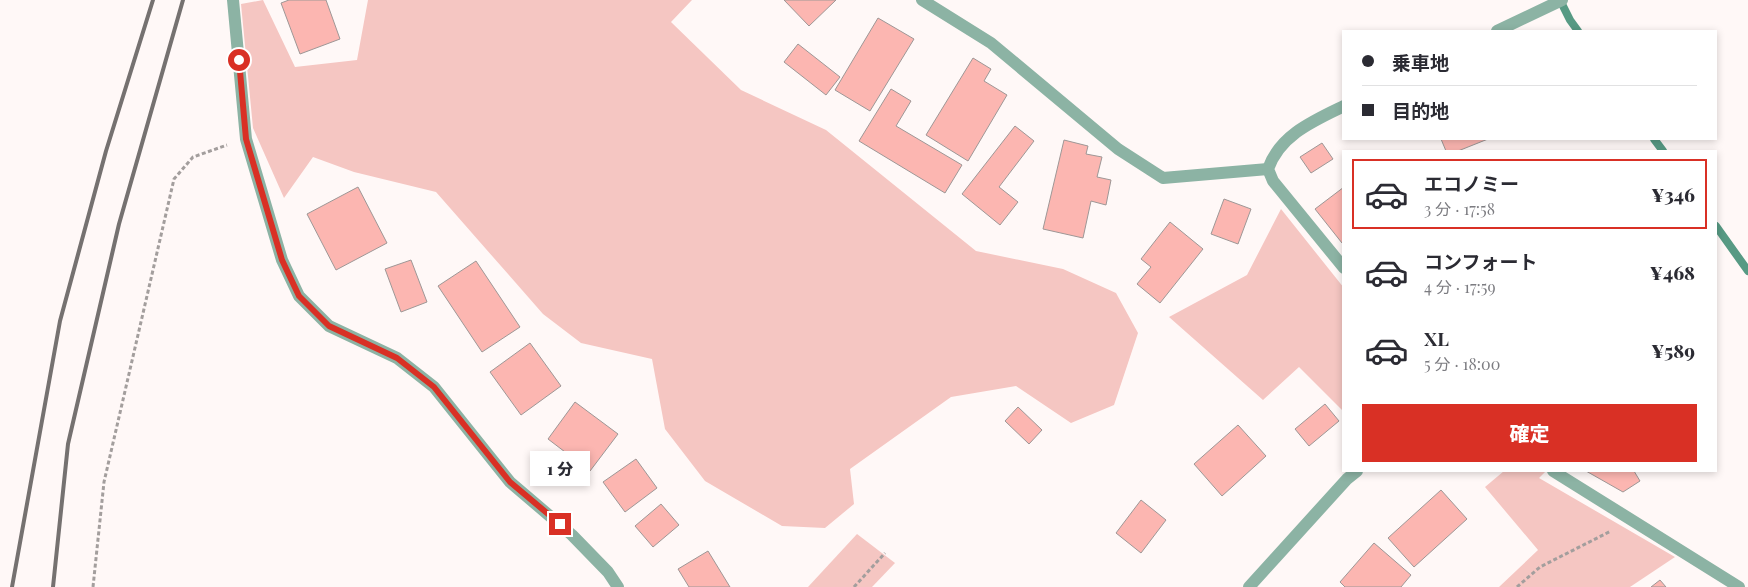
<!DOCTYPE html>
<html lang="ja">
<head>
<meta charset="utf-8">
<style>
	body { margin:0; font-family:"Playfair Display","Noto Sans JP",serif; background:#f2f2f3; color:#2b2b33; height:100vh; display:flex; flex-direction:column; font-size:19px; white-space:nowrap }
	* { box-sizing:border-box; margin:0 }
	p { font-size:16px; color:#7c7c81 }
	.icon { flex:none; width:28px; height:28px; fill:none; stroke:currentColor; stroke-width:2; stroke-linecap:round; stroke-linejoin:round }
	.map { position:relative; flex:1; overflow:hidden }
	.panel { position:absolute; left:1342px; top:150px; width:375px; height:322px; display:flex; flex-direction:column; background:#fff; border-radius:0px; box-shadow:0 2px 8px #0003 }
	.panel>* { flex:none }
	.hud { position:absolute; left:1342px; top:30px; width:375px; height:110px; border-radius:0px; box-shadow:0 2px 8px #0003; display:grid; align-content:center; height:110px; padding:0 20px; background:#fff }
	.end { position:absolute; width:22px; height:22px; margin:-11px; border:6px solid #d93025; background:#fff; box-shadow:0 0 0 2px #fff }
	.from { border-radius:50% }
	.bubble { position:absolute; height:35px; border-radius:0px; background:#fff; box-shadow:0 2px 8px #0003; font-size:16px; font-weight:800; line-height:35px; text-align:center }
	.hud b { display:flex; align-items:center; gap:18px; height:48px; font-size:19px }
	.hud b+b { border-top:1px solid #e1e1e2 }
	.hud i { width:12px; height:12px; background:#2b2b33 }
	ul { padding:9px 0 0; list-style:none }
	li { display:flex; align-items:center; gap:15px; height:70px; margin:0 10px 8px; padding:0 10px; border:2px solid transparent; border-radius:0px }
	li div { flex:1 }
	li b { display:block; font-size:19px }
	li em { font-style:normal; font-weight:800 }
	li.on { border-color:#d93025 }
	li>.icon { width:45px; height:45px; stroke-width:1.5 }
	.button { display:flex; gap:10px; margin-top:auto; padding:10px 20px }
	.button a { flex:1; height:58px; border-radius:0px; background:#d93025; color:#fff; font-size:20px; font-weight:800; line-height:58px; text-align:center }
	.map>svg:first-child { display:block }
	.green { fill:#f5c6c2 }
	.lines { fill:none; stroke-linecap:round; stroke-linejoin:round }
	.stream { stroke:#579a84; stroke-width:8 }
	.building { fill:#fcb6b1; stroke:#9e9796 }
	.path { stroke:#a39e9d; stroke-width:3; stroke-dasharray:4 2.5; stroke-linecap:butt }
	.street { stroke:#8cb3a4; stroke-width:12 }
	.rail { stroke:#757170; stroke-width:4 }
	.route { stroke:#d93025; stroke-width:6 }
</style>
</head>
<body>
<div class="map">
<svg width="1748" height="587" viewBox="0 0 1748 587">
	<rect width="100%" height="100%" fill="#fff8f7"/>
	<g class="green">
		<polygon points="263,0 295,67 357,60 368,0 692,0 671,22 741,90 826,130 976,251 1063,269 1116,293 1138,333 1114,405 1071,423 1016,386 951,397 850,469 854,504 825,528 782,526 705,481 665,429 652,359 581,343 543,314 436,192 354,172 313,157 284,198 253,128 241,4"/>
		<polygon points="1281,209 1344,288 1344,412 1299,367 1263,400 1169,317 1247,275"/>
		<polygon points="1504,471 1546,471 1539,478 1675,557 1630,587 1499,587 1538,550 1485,487"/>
		<polygon points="857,534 895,563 872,587 808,587"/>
	</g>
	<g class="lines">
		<g class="stream">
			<polyline points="1560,0 1570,20 1578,31"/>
			<polyline points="1654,139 1663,151"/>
			<polyline points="1716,226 1748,271"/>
		</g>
	</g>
	<g class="building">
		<polygon points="289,0 326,0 340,39 300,54 281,3"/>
		<polygon points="784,0 836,0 809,26"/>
		<polygon points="878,18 914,39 870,111 835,90"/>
		<polygon points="798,44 840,77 826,95 784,62"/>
		<polygon points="973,58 991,69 984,81 1007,95 968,161 926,135"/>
		<polygon points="891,89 911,101 896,126 962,165 945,193 859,141"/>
		<polygon points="1015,126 1034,141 999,187 1018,202 1000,225 962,194"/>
		<polygon points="1441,139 1488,139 1458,151 1446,151"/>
		<polygon points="1064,140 1088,146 1086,154 1102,157 1097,177 1111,180 1106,205 1091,201 1083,238 1043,229"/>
		<polygon points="1322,143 1333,159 1311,173 1300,157"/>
		<polygon points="358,187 387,243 336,270 307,214"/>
		<polygon points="1344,187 1344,241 1342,243 1315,209"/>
		<polygon points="1224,199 1251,209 1238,244 1211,234"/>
		<polygon points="1170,222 1203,249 1160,303 1137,284 1151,267 1141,259"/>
		<polygon points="411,260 427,302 401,312 385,269"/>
		<polygon points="476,261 520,327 482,352 438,286"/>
		<polygon points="530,343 561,386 521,415 490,372"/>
		<polygon points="575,402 618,434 590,471 548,439"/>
		<polygon points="1325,404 1339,421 1309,446 1295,429"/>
		<polygon points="1018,407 1042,430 1029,444 1005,421"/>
		<polygon points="1238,425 1266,456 1222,496 1194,464"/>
		<polygon points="636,459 657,488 625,512 603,482"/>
		<polygon points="1586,471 1634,471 1640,481 1623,492"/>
		<polygon points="1441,490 1467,519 1414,567 1388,538"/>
		<polygon points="1141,500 1166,520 1141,553 1116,533"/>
		<polygon points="661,504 679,525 653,547 635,526"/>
		<polygon points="1374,543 1411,575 1401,587 1345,587 1340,582"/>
		<polygon points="708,551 730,587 689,587 678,569"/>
		<polygon points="1660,580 1666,587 1651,587"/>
	</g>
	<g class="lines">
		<g class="path">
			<polyline points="93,587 104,482 174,179 193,157 227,145"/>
			<polyline points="854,587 885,553"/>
			<polyline points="1517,587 1540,567 1611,531"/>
		</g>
		<g class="street">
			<polyline points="233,0 246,139 282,260 299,296 329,326 397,358 434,387 510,482 572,535 608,572 618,587"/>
			<polyline points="922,0 991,43 1118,149 1163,178 1268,169"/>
			<polyline points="1497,31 1562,0"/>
			<path d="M1344,106C1313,121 1280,135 1268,169L1273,181L1344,268"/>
			<polyline points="1553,471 1739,587"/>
			<polyline points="1249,587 1347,479 1357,471"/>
		</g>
		<g class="rail">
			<polyline points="12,587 60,321 106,151 153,0"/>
			<polyline points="53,587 68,444 119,224 183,0"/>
		</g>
	</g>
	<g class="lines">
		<polyline class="route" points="239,60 246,139 282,260 299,296 329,326 397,358 434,387 510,482 560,524"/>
	</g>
</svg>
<i class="end from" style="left:239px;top:60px"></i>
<i class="end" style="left:560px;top:524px"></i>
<div class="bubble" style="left:530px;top:451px;width:60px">1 分</div>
<div class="hud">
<b><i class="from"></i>乗車地</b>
<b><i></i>目的地</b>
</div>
<section class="panel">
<ul>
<li class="on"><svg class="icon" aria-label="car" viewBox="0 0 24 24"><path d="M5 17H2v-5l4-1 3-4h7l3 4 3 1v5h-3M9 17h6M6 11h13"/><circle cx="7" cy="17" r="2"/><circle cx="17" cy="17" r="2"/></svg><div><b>エコノミー</b><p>3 分 · 17:58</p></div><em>¥346</em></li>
<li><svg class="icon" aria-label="car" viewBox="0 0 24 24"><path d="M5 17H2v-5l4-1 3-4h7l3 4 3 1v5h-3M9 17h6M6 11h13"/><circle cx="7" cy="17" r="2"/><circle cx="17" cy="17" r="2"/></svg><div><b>コンフォート</b><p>4 分 · 17:59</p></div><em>¥468</em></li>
<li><svg class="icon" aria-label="car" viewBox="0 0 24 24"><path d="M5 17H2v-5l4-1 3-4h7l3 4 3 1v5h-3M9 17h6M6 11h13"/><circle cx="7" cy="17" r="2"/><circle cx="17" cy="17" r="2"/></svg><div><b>XL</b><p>5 分 · 18:00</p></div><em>¥589</em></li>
</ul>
<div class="button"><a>確定</a></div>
</section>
</div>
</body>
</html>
